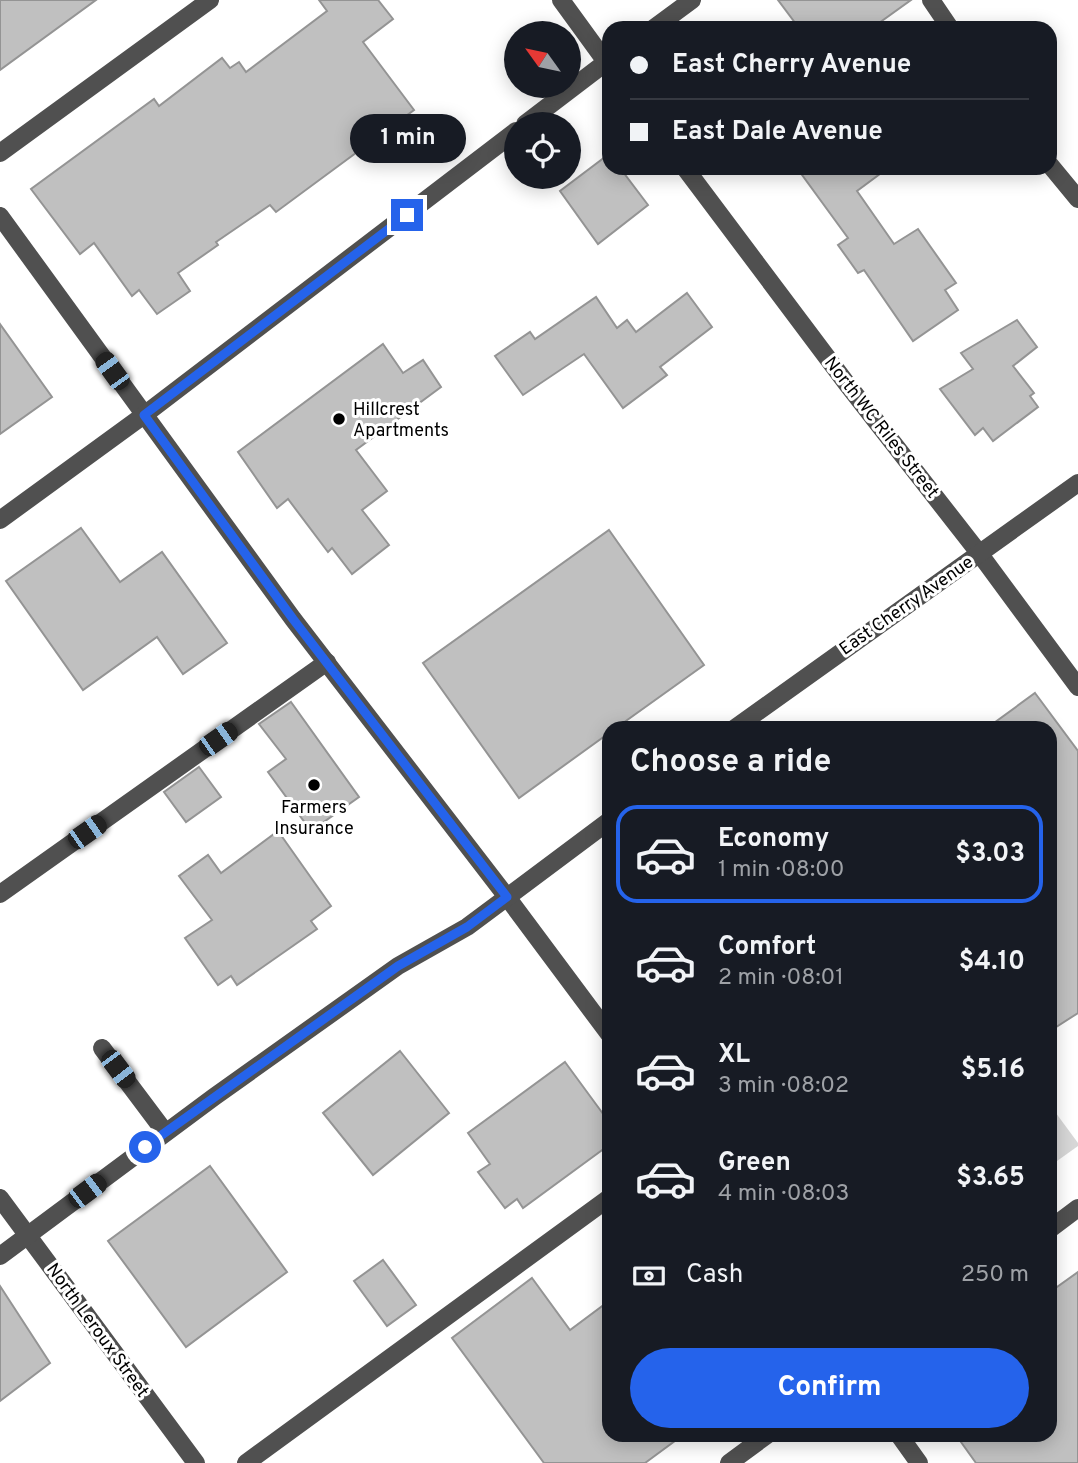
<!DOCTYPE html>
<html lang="en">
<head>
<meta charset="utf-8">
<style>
	body { margin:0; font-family:Overpass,sans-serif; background:#242831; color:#f1f3f6; height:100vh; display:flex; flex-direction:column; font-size:26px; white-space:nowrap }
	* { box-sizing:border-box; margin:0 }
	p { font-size:23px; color:#9ea1a6 }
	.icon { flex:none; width:38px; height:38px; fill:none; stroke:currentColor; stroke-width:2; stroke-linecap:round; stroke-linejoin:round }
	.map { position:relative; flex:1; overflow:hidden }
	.sheet { position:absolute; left:602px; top:721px; width:455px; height:721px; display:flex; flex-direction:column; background:#171b24; border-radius:21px; box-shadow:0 4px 18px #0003 }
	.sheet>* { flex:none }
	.hud { position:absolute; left:602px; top:21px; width:455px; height:154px; border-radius:21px; box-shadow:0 4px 18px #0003; display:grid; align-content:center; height:154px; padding:0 28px; background:#171b24 }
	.needle { width:46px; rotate:303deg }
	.controls { position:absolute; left:504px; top:21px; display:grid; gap:14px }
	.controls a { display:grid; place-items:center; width:77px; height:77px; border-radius:50%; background:#171b24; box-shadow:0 4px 18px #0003; font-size:35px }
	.end { position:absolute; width:32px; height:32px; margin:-16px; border:9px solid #2563eb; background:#fff; box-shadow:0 0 0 4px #fff }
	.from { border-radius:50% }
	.bubble { position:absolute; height:49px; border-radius:24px; background:#171b24; box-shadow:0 4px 18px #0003; font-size:23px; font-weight:700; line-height:49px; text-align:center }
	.car { position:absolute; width:21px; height:42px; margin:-21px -10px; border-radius:9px; box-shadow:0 0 5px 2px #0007; background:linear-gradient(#222 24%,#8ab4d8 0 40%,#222 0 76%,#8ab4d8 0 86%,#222 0) }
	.hud b { display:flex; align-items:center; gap:24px; height:66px; font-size:26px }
	.hud b+b { border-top:2px solid #363941 }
	.hud i { width:18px; height:18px; background:#f1f3f6 }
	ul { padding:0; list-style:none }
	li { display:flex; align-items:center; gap:21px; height:98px; margin:0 14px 10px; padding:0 14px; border:4px solid transparent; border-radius:21px }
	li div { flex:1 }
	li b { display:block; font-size:26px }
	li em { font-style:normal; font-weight:700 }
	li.on { border-color:#2563eb }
	li>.icon { width:63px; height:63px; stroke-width:1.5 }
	h2 { padding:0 28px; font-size:32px; line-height:84px }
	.pay { display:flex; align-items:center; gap:18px; height:77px; padding:0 28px; font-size:26px }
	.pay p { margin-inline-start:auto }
	.button { display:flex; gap:14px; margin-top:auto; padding:14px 28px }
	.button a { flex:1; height:80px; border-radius:42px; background:#2563eb; color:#fff; font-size:28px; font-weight:700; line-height:80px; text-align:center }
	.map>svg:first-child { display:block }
	.green { fill:#d7d7d7 }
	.building { fill:#c0c0c0; stroke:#949494; stroke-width:2 }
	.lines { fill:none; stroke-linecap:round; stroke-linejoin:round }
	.minor { stroke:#505050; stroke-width:18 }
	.route { stroke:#2563eb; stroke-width:9 }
	.poi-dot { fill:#000; stroke:#fff; stroke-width:2.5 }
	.labels { text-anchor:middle; stroke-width:6; stroke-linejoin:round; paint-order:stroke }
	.poi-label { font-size:18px; fill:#000; stroke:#fff; text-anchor:start }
	.street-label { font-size:18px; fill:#000; stroke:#fff }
</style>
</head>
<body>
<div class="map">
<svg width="1078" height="1463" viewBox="0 0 1078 1463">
	<rect width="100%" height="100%" fill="#fff"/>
	<polygon class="green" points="1050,1105 1078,1143 1078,1146 1050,1166"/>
	<g class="building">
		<polygon points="0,0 96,0 0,70"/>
		<polygon points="319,0 378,0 393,19 363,42 414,110 276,212 270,205 216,242 218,245 178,273 190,291 157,314 139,290 132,296 94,243 80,254 31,189 154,99 159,106 222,58 230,68 239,62 246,72 327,11"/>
		<polygon points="778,0 911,0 872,28 799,28"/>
		<polygon points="609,154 609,168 620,168 648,205 598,244 560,191"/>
		<polygon points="797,168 888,168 857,191 894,244 918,229 956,283 945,290 958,310 913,341 864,270 858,273 838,245 848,238"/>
		<polygon points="687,293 712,327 660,367 667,375 623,408 584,354 523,395 495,356 530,332 535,339 596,297 617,328 627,320 636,332"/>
		<polygon points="1017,320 1037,347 1013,366 1034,393 1030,396 1038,407 993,441 983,428 975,435 940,389 973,369 961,353"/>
		<polygon points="0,324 52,397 0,434"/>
		<polygon points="383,344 403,373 423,360 441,387 356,450 387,491 362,510 389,545 352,574 332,548 328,552 288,499 277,508 238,452"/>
		<polygon points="81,528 120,582 162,552 227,643 183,674 157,637 83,690 6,581"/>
		<polygon points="609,530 704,665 616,728 609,728 609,733 519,798 423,663"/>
		<polygon points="1035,693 1078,751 1078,1013 1050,1031 1050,728 987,728"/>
		<polygon points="291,702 359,797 311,831 268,772 286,759 259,724"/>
		<polygon points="199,767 221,797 186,822 164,792"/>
		<polygon points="278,831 331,906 311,921 317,929 237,985 231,976 218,985 185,938 212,920 179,876 208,855 221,873"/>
		<polygon points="400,1051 449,1113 373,1175 323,1113"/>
		<polygon points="565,1062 609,1122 609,1145 523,1208 517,1199 505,1208 478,1172 490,1164 468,1133"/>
		<polygon points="210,1166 287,1272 186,1347 108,1241"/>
		<polygon points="383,1260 416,1305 387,1326 354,1281"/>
		<polygon points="1078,1272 1078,1463 976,1463 956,1435 1050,1435 1050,1292"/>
		<polygon points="532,1278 570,1330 609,1301 609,1435 683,1435 645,1463 544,1463 452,1338"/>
		<polygon points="0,1286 50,1363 0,1401"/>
	</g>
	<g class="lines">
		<g class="minor">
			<polyline points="561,0 609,66"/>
			<polyline points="931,0 950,28"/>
			<polyline points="654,28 692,0"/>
			<polyline points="525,124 609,60"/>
			<polyline points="0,153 210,0"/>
			<polyline points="1050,165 1078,199"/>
			<polyline points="685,168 847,384 979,553 1078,687"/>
			<polyline points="0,216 293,619 507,897 609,1034"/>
			<polyline points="0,520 144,415 516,131"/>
			<polyline points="735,728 1078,483"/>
			<polyline points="0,894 327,662"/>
			<polyline points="102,1048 165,1132"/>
			<polyline points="0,1198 196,1463"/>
			<polyline points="1050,1229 1078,1208"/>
			<polyline points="0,1256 214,1097 398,966 467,927 609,821"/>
			<polyline points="899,1435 919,1463"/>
			<polyline points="246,1463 609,1198"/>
			<polyline points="729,1463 767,1435"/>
		</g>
	</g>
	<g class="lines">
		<polyline class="route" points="145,1147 398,966 467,927 507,897 293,619 144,415 407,215"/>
	</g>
	<g class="poi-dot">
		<circle cx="339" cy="419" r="7"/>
		<circle cx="314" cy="785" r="7"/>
	</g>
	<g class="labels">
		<g class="poi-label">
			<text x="353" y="415">Hillcrest<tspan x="353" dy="21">Apartments</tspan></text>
			<text x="314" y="813" text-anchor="middle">Farmers<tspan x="314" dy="21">Insurance</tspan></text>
		</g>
		<g class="street-label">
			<text transform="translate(882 427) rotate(52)" y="6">North WC Riles Street</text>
			<text transform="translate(906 605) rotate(-35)" y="6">East Cherry Avenue</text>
			<text transform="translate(98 1330) rotate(54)" y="6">North Leroux Street</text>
		</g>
	</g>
</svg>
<div class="controls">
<a><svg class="needle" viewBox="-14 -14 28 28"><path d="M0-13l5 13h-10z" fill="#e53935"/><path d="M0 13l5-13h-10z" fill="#9ea1a6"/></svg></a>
<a><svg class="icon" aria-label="locate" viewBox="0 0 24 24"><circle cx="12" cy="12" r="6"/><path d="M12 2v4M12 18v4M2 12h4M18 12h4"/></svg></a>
</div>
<i class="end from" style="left:145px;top:1147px"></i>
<i class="end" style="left:407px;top:215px"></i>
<div class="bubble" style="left:350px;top:114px;width:116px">1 min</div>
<i class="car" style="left:112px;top:371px;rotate:324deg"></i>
<i class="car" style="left:218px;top:739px;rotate:55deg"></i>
<i class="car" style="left:87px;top:832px;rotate:55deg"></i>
<i class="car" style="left:118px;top:1069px;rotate:143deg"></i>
<i class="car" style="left:87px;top:1191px;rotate:53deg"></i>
<div class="hud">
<b><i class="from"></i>East Cherry Avenue</b>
<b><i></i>East Dale Avenue</b>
</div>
<section class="sheet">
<h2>Choose a ride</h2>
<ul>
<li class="on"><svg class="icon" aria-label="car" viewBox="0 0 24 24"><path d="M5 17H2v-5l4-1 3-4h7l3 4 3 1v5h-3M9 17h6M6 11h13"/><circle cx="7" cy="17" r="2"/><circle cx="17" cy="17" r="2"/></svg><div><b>Economy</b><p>1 min · 08:00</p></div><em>$3.03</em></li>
<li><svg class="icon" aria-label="car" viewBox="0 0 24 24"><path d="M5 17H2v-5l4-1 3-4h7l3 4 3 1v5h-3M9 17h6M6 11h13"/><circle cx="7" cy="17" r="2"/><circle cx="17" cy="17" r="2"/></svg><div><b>Comfort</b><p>2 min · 08:01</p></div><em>$4.10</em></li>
<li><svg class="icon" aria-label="car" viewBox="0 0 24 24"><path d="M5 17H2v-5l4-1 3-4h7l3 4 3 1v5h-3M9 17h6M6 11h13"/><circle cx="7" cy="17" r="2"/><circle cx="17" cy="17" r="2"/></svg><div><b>XL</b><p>3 min · 08:02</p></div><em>$5.16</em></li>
<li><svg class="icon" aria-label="car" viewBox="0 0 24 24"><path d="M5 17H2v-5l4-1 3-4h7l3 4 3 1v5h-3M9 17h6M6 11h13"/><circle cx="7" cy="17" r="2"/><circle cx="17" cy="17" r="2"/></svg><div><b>Green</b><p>4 min · 08:03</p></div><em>$3.65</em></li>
</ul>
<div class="pay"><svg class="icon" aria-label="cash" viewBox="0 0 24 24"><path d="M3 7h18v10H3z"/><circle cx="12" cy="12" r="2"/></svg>Cash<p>250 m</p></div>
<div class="button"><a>Confirm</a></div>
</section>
</div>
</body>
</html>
